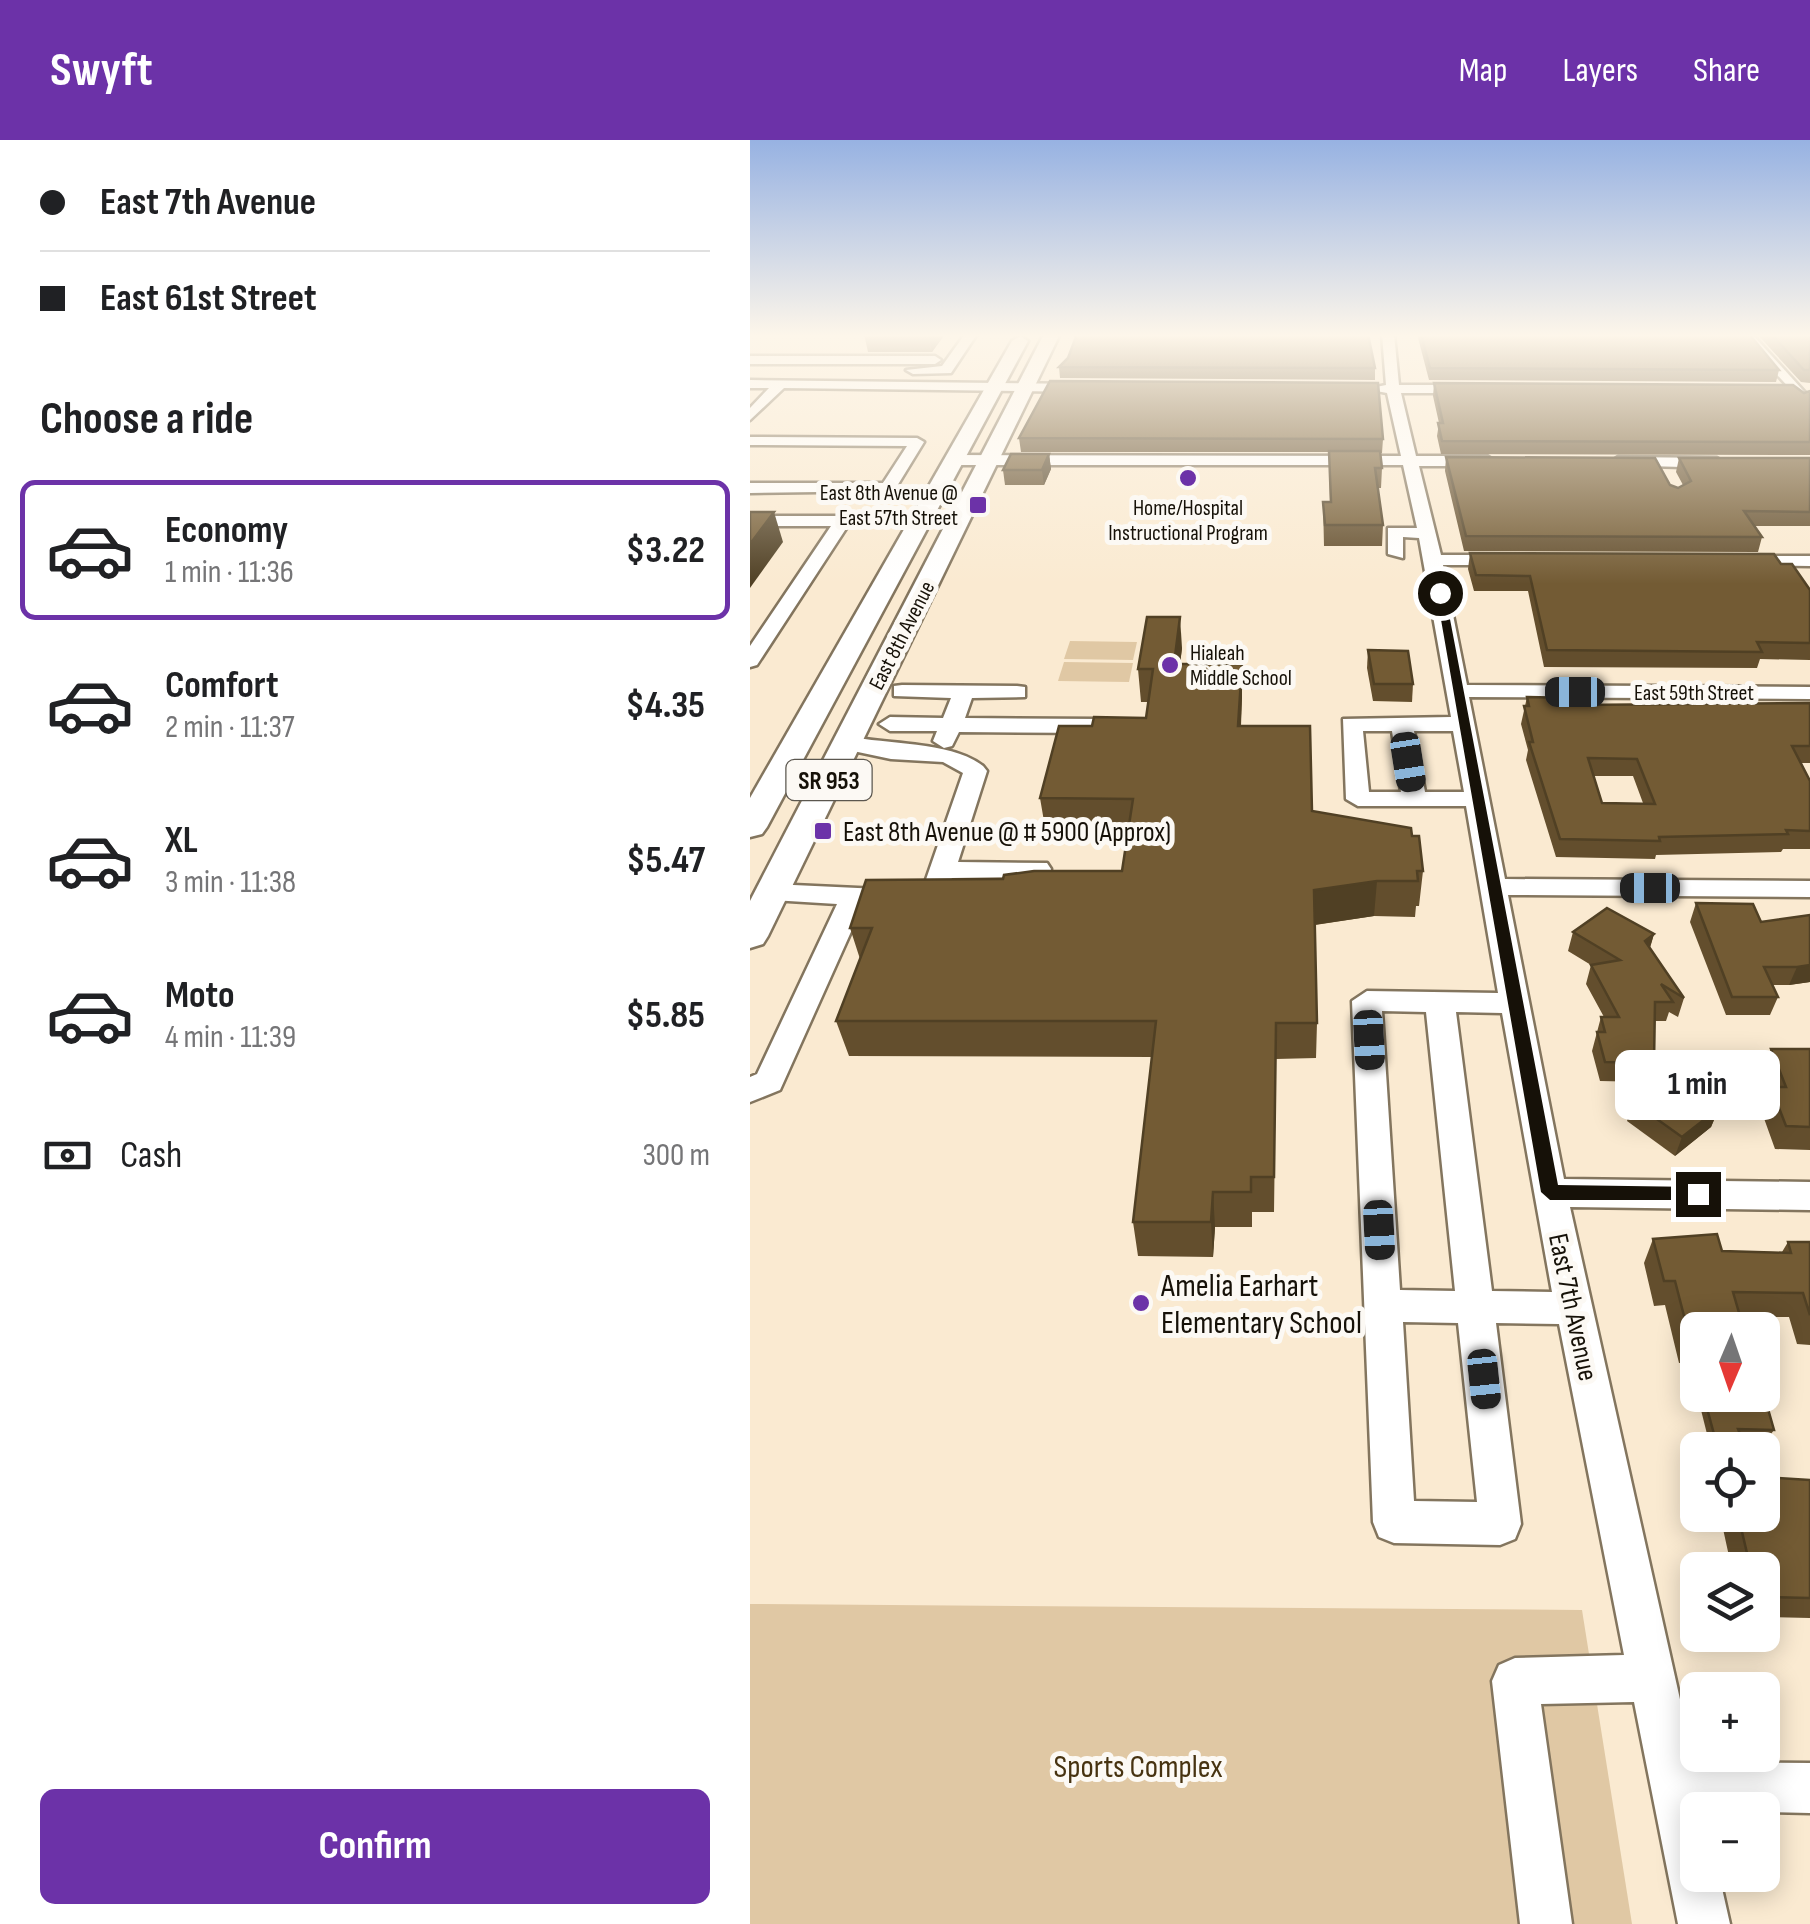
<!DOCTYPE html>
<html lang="en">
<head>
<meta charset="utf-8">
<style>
	body { margin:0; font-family:"Sofia Sans Condensed",sans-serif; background:#f6f6f6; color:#202124; height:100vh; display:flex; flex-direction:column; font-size:38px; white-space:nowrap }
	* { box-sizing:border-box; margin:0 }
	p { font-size:32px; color:#757577 }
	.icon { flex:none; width:55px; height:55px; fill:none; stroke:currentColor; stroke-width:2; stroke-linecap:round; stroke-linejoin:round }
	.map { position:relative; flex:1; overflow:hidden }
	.sheet { display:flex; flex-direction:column; background:#fff; width:750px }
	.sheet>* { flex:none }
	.hud { display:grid; align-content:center; height:220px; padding:0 40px; background:#fff }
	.needle { width:65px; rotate:182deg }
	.tools { position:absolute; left:930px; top:1172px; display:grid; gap:20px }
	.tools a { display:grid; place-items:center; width:100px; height:100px; border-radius:15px; background:#fff; box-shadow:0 5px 25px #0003; font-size:50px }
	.end { position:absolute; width:45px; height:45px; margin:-22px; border:12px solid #161108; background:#fff; box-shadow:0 0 0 5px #fff }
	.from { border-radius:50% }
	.bubble { position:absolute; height:70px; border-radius:15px; background:#fff; box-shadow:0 5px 25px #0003; font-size:32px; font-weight:700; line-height:70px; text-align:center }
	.car { position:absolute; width:30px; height:60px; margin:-30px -15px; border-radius:12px; box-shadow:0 0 8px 2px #0007; background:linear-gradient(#222 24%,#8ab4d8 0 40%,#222 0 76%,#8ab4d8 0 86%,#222 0) }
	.hud b { display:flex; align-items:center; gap:35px; height:95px; font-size:38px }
	.hud b+b { border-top:2px solid #e0e0e0 }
	.hud i { width:25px; height:25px; background:#202124 }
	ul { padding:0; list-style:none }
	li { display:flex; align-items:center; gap:30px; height:140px; margin:0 20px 15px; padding:0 20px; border:5px solid transparent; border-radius:15px }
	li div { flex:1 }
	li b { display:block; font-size:38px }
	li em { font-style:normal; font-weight:700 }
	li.selected { border-color:#6c32a8 }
	li>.icon { width:90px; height:90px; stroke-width:1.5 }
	h2 { padding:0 40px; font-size:45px; line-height:120px }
	.pay { display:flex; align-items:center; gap:25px; height:110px; padding:0 40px; font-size:38px }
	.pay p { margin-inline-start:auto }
	.button { display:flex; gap:20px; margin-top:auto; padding:20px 40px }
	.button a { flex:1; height:115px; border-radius:15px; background:#6c32a8; color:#fff; font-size:40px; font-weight:700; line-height:115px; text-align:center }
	header { display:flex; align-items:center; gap:60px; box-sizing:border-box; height:140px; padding:0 50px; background:#6c32a8; color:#fff }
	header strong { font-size:48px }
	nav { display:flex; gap:55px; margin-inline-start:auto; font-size:35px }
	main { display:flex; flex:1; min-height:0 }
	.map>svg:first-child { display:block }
	.green { fill:#e0c8a4 }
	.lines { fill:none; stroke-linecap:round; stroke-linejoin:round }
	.minor-casing { stroke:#83755e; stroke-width:5 }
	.major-casing { stroke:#83755e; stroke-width:5 }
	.minor { fill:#fff; fill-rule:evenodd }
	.major { fill:#fff; fill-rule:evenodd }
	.wall { fill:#634e2d; fill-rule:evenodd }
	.shaded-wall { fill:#504024 }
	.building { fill:#735b34; stroke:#504024; stroke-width:2.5; fill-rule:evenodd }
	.route { fill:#161108 }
	.poi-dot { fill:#6c32a8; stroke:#fcf9f4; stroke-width:4 }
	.labels { text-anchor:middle; stroke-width:10; stroke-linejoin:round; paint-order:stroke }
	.far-poi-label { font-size:22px; fill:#161108; stroke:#fcf9f4; text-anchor:end }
	.far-street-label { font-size:22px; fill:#161108; stroke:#fcf9f4 }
	.shield { fill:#fcf9f4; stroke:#5b574f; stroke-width:2.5 }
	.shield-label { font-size:25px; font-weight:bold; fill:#161108 }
	.poi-label { font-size:28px; fill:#161108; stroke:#fcf9f4; text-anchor:start }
	.street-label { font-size:28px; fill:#161108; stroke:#fcf9f4 }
	.near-poi-label { font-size:32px; fill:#161108; stroke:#fcf9f4; text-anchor:start }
	.near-park-label { font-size:32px; fill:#473311; stroke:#fcf9f4 }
</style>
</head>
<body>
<header>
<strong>Swyft</strong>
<nav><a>Map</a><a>Layers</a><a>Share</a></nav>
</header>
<main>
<section class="sheet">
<div class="hud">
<b><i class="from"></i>East 7th Avenue</b>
<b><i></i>East 61st Street</b>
</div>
<h2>Choose a ride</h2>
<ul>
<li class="selected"><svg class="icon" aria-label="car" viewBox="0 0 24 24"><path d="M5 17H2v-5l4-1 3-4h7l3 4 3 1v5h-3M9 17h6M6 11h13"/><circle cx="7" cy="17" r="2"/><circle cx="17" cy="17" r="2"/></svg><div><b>Economy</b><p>1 min · 11:36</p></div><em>$3.22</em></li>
<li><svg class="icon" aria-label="car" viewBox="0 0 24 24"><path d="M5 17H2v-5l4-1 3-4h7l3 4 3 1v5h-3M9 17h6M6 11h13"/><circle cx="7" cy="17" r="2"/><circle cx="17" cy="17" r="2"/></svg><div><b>Comfort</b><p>2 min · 11:37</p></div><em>$4.35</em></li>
<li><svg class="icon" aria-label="car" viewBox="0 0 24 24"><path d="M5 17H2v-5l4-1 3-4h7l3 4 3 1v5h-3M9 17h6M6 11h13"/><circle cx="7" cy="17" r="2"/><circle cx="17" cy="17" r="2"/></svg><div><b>XL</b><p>3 min · 11:38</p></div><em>$5.47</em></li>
<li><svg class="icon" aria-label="car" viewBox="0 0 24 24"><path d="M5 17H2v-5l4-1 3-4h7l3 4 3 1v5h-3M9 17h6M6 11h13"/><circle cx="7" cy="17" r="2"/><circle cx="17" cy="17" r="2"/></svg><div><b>Moto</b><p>4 min · 11:39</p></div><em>$5.85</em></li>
</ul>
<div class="pay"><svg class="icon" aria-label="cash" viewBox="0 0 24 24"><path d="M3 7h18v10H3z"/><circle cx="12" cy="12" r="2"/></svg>Cash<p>300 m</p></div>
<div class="button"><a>Confirm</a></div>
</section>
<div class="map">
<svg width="1060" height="1784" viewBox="0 0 1060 1784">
	<rect width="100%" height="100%" fill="#faead1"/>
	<g class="green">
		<polygon points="320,501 387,502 383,520 314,519"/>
		<polygon points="314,522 383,523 379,542 308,541"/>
		<polygon points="0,1464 832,1470 882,1784 0,1784"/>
	</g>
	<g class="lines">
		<defs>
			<g id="minor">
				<polygon points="215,194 227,194 201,233 163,234 156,230 192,226"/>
				<path d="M632,194H644L649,245H722L729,249L722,253H651L666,316H737L745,321L737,326H669L691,415H757L766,420L757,425H693L717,545L1060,547V559L719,557L755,739L1060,741V757L758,755L814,1039L1060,1042V1070L820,1067L944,1622L1060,1623V1673L948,1670V1735H969L980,1784H928L884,1562L791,1564L822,1784H770L742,1541L749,1525L765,1518L874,1515L809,1184L746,1183L771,1384L765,1399L750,1405L644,1403L629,1397L623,1382L602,861L617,851L748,853L716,666H608L596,659L593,579L701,577L669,398L653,397V418L638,414V388H667L653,325H203L195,320L203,315L651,316L637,253L616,249L636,245ZM613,591H642L651,652H619ZM664,591H703L714,652H675ZM632,871L676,872L705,1151L650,1150ZM706,872L752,873L802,1152L742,1151ZM653,1182L708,1183L727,1362L664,1361Z"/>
				<polygon points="989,194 1002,194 1060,258 1060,270"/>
				<polygon points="0,216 185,216 191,220 185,224 0,224"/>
				<polygon points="0,240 337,244 344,248 337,252 34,248 0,280 0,268 19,248 0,248"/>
				<polygon points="0,297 167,298 174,302 144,351 0,353 0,343 133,343 157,306 0,305"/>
				<polygon points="868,317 967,318 975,323 967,328 863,325 860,322"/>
				<polygon points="0,376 93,376 101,381 7,525 0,527 0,506 81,386 0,386"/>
				<polygon points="988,416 1060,416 1060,426 982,425 979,421"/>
				<polygon points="152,545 267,546 275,547 275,557 222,558 215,578 349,579 360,586 349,593 209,592 202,606 194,608 183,601 187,591 140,591 129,584 140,577 193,578 201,558 144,556 144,546"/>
				<path d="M97,596C139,605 201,601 233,626L237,631L208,722L297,723L301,729L295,759L282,767L261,765L257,759L270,751L273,737L202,738L191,766L113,765L30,950L0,962V937L7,934L87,764L22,760L9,752L22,744L172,751L213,633L193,622L141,619L89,608L86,603Z"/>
			</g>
			<g id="major">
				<polygon points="294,194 310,194 18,796 13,804 0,808 0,761"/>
				<polygon points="270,196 278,201 17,687 12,694 0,697 0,658 262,201"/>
			</g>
		</defs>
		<use href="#minor" class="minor-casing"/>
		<use href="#major" class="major-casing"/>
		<use href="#minor" class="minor"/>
		<use href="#major" class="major"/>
	</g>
	<g class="wall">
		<polygon points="114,194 195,194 182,212 118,212"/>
		<polygon points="667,194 999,194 1029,230 1026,242 679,240"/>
		<polygon points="1007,194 1060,194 1060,243 1051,242"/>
		<polygon points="318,218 625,228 625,240 310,238 309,227"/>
		<polygon points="684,243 1054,253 1060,251 1060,315 691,314 687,296 689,283 683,256"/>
		<polygon points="269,298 633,299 632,313 630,313 632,328 631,348 628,348 633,385 632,406 574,406 573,362 580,362 579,312 271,312"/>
		<polygon points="299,314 301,329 294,345 255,345 253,330"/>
		<polygon points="696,317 920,345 928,348 933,345 926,332 929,318 1060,318 1060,386 1004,386 1012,397 1008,412 714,411 695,331"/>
		<polygon points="720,413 1031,424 1060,450 1060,520 1010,519 1007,528 794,527 778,451 724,451 718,429"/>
		<polygon points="432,508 430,524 492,557 491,586 562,671 662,696 673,731 669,766 666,766 665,777 624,776 565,785 567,883 566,918 526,919 524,1072 502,1072 502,1087 465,1087 463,1117 388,1116 383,1082 402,917 99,916 86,881 110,819 100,788 253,739 372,731 378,693 296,693 290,658 342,586 396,578 398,562 391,562 388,529"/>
		<polygon points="618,510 663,544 662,562 623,561 617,528"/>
		<path d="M777,557L826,565L1060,563V623H1051L1060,641V709H1033L1031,712L906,715L905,719L806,717L776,620L778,610L771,584ZM844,636H883L893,663H852Z"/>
		<polygon points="946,763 1011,782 1060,775 1060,842 1039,845 1022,845 1028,857 1020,875 976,875 940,782"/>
		<polygon points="823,792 904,794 900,808 934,858 928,877 919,872 916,881 905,881 904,923 898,942 850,941 842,911 851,877 854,877 836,844 841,825 818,811"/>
		<polygon points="1021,909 1060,909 1060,1010 1025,1009 1011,970 1019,951 1011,931"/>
		<polygon points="948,954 969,968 961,987 925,1016 877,981 883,962"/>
		<polygon points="903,1099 972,1111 1032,1112 1038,1102 1060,1102 1060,1205 1047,1204 1039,1177 990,1177 948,1190 948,1223 929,1223 915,1165 904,1166 894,1123"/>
		<polygon points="955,1261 1024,1290 1018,1298 987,1298 984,1303 959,1302 951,1270"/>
		<polygon points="1060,1340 1060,1478 1012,1477 1012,1430 982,1430 970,1375 1012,1375"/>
	</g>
	<g class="shaded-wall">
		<polygon points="179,194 195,194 182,212"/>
		<polygon points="299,314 301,329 294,345 292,330"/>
		<polygon points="24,372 33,402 0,448 0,404"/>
		<polygon points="430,477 432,508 426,557 424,524"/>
		<polygon points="492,524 492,557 489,619 488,586"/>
		<polygon points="627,741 624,776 563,785 564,750"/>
		<polygon points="904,794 898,813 895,801"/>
		<polygon points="1060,825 1060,842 1039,845 1047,827"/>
		<polygon points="969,968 961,987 925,1016 932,997"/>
		<polygon points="463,1052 465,1087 463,1117 461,1082"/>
	</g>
	<g class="building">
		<polygon points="327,194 618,194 625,228 309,227 318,218"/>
		<polygon points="671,194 999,194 1029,230 680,228"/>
		<polygon points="1021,194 1060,194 1060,230 1054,230"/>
		<polygon points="300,241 628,243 633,299 269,298"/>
		<polygon points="684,243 1043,245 1054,253 1060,251 1060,302 692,301 688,283 693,283"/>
		<polygon points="579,311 630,311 632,328 625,328 633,385 575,385 573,362 581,362"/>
		<polygon points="261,314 299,314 292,330 253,330"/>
		<polygon points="696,317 905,318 920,345 928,348 941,341 929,318 1060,318 1060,372 994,371 1012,397 716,396"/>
		<polygon points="0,372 24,372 0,404"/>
		<polygon points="720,413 1024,414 1031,424 1042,424 1060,450 1060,503 1007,502 1012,512 797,510 780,436 726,435"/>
		<polygon points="397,477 430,477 424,524 492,524 488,586 560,586 562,671 661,688 662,696 669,696 673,731 667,731 668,741 627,741 564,750 567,883 526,883 524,1037 501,1037 501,1052 463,1052 461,1082 383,1082 406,881 86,881 122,788 100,788 116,740 253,739 254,735 284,731 372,731 383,659 290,658 309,586 342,586 344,577 396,578 403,529 388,529"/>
		<polygon points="618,510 658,511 663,544 624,544"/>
		<path d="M777,557L824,558L826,565L1060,563V606H1042L1060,641V691L1036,690L1038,694L909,697L910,701L810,699L779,602H783L774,566H779ZM838,618L887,619L905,664L852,663Z"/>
		<polygon points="946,763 1003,764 1011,782 1060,775 1060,825 1047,827 1014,827 1028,857 982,857"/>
		<polygon points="857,768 904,794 895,801 934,858 911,844 923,862 905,862 904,923 855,922 847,892 855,892 851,877 869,877 841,825 870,820 823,792"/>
		<polygon points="1021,909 1060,909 1060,987 1036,986 1021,947 1036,947"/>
		<polygon points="938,920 948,954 969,968 932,997 883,962"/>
		<polygon points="967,1094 972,1111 1041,1113 1038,1102 1060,1102 1060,1175 1053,1153 983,1152 994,1190 948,1190 948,1199 940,1199 925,1141 914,1141 903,1099"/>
		<polygon points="955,1261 1016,1262 1024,1290 988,1289 990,1294 964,1294"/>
		<polygon points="1012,1337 1060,1340 1060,1458 1012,1457 1012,1430 1001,1430 988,1375 1012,1375"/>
	</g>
	<linearGradient id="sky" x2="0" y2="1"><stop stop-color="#97b2e2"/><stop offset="0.44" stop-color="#fdf6ea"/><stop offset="1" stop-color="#fdf6ea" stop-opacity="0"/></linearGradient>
	<rect width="1060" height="444" fill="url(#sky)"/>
	<polygon class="route" points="686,451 695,453 808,1045 948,1047 958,1054 955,1060 800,1060 791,1052"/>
	<g class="poi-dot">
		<circle cx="438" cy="338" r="10"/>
		<rect x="218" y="355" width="20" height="20" rx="5"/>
		<circle cx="420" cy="525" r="10"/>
		<rect x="63" y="681" width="20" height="20" rx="5"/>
		<circle cx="391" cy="1163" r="10"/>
	</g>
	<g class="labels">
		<g class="far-poi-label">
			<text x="208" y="360">East 8th Avenue @<tspan x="208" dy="25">East 57th Street</tspan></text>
			<text x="438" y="375" text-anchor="middle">Home/Hospital<tspan x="438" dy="25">Instructional Program</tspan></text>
			<text x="440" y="520" text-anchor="start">Hialeah<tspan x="440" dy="25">Middle School</tspan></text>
		</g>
		<g class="far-street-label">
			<text transform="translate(151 495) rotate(-63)" y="8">East 8th Avenue</text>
			<text x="944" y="560">East 59th Street</text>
		</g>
		<rect class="shield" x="36.5" y="620" width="85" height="40" rx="8"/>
		<g class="shield-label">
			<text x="79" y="649">SR 953</text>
		</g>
		<g class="poi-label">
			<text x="93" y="701">East 8th Avenue @ # 5900 (Approx)</text>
		</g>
		<g class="street-label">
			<text transform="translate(824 1167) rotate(78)" y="10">East 7th Avenue</text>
		</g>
		<g class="near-poi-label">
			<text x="411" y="1156">Amelia Earhart<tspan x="411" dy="37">Elementary School</tspan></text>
		</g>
		<g class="near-park-label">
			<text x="388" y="1637">Sports Complex</text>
		</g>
	</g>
</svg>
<div class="tools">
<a><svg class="needle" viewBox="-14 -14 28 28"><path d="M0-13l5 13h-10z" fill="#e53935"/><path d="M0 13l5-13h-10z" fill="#757577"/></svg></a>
<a><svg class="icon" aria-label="locate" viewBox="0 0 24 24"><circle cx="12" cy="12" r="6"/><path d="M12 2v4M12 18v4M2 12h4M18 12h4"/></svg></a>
<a><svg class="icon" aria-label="layers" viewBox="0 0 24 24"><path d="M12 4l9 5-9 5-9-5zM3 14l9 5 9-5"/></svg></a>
<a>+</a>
<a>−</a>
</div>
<i class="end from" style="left:690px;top:453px"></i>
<i class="end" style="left:948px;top:1054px"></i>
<div class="bubble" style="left:865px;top:910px;width:165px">1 min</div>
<i class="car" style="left:825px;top:552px;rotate:270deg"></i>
<i class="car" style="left:658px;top:622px;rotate:171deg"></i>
<i class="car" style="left:900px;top:748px;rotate:270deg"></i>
<i class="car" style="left:619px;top:900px;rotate:177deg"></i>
<i class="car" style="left:629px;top:1090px;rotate:177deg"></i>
<i class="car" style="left:734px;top:1239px;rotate:174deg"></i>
</div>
</main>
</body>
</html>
